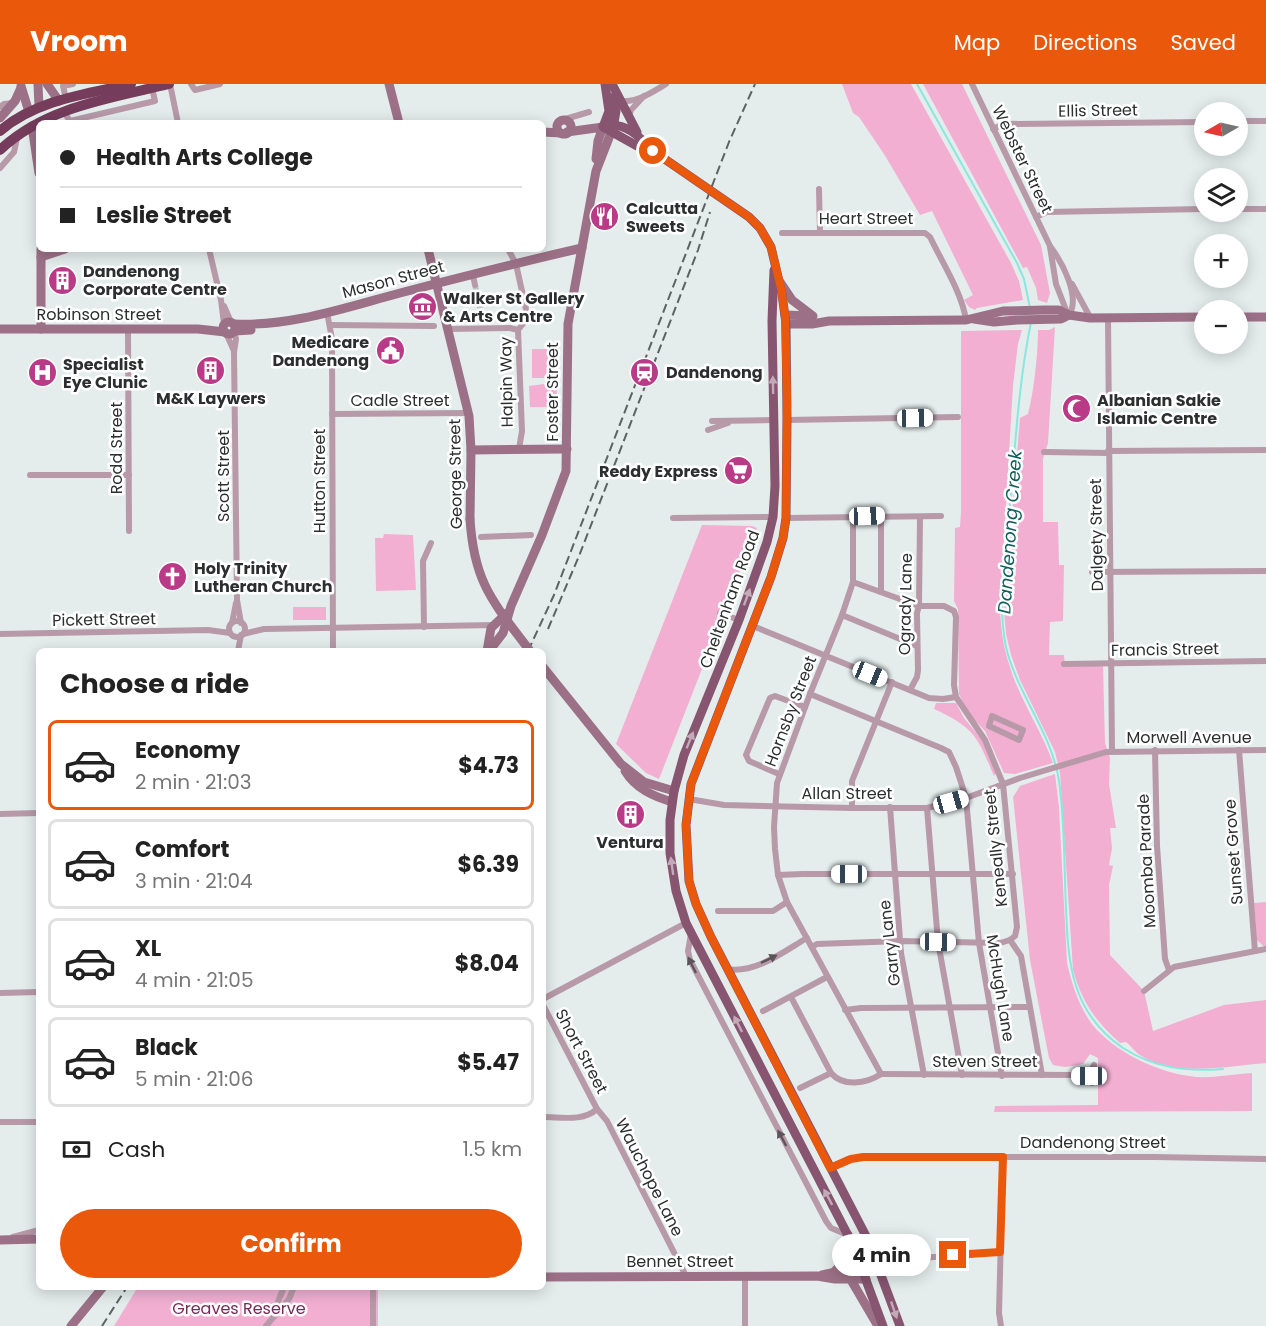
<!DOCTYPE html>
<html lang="en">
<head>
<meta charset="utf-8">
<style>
	body { margin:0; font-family:Poppins,sans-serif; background:#f2f2f2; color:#222; height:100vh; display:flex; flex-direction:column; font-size:22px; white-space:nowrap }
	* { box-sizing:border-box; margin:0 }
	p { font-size:20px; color:#767676 }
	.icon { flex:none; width:33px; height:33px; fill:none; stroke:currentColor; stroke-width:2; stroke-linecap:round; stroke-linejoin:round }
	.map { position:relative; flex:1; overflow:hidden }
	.drawer { position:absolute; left:36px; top:564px; width:510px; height:642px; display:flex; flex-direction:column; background:#fff; border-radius:9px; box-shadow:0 3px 15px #0003 }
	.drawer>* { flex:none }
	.top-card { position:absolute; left:36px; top:36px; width:510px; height:132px; border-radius:9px; box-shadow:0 3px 15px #0003; display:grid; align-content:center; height:132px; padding:0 24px; background:#fff }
	.needle { width:39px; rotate:261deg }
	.controls { position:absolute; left:1194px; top:18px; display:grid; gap:12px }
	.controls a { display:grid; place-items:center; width:54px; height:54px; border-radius:50%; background:#fff; box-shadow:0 3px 15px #0003; font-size:30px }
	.end { position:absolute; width:27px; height:27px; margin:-14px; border:8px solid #ea580c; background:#fff; box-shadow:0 0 0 3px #fff }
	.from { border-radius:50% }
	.bubble { position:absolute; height:42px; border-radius:21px; background:#fff; box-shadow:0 3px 15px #0003; font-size:20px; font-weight:700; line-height:42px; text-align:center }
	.car { position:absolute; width:18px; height:36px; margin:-18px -9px; border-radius:8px; box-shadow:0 0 4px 2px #0007; background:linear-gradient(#fff 24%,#345 0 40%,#fff 0 76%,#345 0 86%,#fff 0) }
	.top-card b { display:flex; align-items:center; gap:21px; height:57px; font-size:22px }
	.top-card b+b { border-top:2px solid #e0e0e0 }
	.top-card i { width:15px; height:15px; background:#222 }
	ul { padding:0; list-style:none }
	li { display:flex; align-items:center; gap:18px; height:90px; margin:0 12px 9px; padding:0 12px; border:3px solid #e0e0e0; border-radius:9px }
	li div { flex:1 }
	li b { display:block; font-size:22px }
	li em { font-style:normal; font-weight:700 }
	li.active { border-color:#ea580c }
	li>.icon { width:54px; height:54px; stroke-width:1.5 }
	h2 { padding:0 24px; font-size:27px; line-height:72px }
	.pay { display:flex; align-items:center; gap:15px; height:66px; padding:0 24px; font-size:22px }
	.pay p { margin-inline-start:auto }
	.button { display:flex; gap:12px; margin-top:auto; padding:12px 24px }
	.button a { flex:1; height:69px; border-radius:36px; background:#ea580c; color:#fff; font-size:24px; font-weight:700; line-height:69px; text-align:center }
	header { display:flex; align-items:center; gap:36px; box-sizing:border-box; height:84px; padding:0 30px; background:#ea580c; color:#fff }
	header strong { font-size:28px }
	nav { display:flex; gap:33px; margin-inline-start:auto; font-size:21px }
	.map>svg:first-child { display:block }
	.green { fill:#f2afd2 }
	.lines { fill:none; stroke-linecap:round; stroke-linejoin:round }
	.stream { stroke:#89e7df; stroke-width:2 }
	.street-tunnel { stroke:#bfc7c6; stroke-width:6; stroke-dasharray:6 3; stroke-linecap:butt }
	.street { stroke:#b799a8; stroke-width:6 }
	.secondary { stroke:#9c7187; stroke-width:9 }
	.primary { stroke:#875570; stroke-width:9 }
	.highway { stroke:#753c5c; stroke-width:10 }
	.rail { stroke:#5d6262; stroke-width:2; stroke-dasharray:9 4.5; stroke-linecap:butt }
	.secondary-bridge { stroke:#9c7187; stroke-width:9 }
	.oneway { fill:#c3aab8 }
	.oneway2 { fill:#5d5459 }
	.route { stroke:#ea580c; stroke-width:8 }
	.labels { text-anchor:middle; stroke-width:5; stroke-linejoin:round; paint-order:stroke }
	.street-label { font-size:16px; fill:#2c2f2f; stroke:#fff }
	.poi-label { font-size:16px; font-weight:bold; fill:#2c2f2f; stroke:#fff; text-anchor:start }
	.park-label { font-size:16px; fill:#782b59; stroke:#fff }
	.water-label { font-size:18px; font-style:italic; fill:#0e5f5b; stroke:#fff }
</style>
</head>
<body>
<header>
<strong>Vroom</strong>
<nav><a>Map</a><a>Directions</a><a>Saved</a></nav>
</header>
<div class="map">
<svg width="1266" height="1242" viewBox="0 0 1266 1242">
	<rect width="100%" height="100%" fill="#e4edec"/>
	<g class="green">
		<polygon points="842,0 911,0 1011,179 1019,197 1023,216 977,224 975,226 969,223 964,216 973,211 932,127 920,131 884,70 859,33 853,29"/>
		<polygon points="923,0 962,0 1041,161 1050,209 1047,219 1038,216 1036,204 1027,183 1023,184"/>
		<path d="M1055,243L1048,359L1043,375V438H1058L1059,481H1064L1063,537L1050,538L1049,571H1064L1065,583L1103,581L1105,659L1110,674L1109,700L1116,744H1110L1112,764L1109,781L1113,782L1109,801L1110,871L1144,907L1153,947L1224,921L1266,916V979C1228,982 1174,994 1140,971C1135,968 1131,962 1126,958L1120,959C1095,937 1082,918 1073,886L1060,689L1055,668L1020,596L1011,571L1006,550L1004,527L1020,334L1028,330C1034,307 1038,270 1038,246H1049Z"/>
		<path d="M1022,246L1018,260L1013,301L1000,525C1001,544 1003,562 1009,580C1019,615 1041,645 1053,679L1015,690L1004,689L985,647L968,629L959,610L958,525L954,517L955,444L960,443L961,428V247Z"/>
		<rect x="532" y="265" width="22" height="29"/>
		<polygon points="551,299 557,303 556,323 530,323 529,302"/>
		<polygon points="702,441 752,442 757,444 659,695 646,689 616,660"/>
		<polygon points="384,450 413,451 416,506 376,507 375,454 383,454"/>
		<rect x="293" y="523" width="33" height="13"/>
		<path d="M936,619H956L964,634L983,657L996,689L994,692C977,652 975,644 934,625Z"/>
		<path d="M1055,690L1059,723L1067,879C1072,901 1081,929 1097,946C1122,972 1160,989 1196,993C1214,994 1234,990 1252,989V1027L994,1028L995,1022L1098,1021V974L1090,970L1083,980L1065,983L1053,981L1049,974L1030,876L1013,713L1020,702Z"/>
		<polygon points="1266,818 1266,862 1263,862 1257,856 1254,819"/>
		<polygon points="378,1204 378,1242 114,1242 136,1206"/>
	</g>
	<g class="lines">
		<g class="stream">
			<polyline points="917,0 1017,179 1024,195 1030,224"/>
			<path d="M1031,238C1018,302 1015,367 1009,432C1006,475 997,520 1006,563C1017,610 1052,649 1059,697C1065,739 1064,782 1066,824C1068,881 1072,929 1123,964C1154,984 1187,988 1223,985"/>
		</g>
		<polyline class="street-tunnel" points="475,201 483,237"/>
		<g class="street">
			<polyline points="170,0 178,39"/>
			<polyline points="191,0 195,6 220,0"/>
			<path d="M972,0L1050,162C1062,178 1081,213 1069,231"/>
			<polyline points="66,15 63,2 73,0"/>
			<path d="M620,16C634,21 654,7 666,0"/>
			<polyline points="0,23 4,20 13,19"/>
			<polyline points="63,27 70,37 155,17 152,4"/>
			<polyline points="629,33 631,26 644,12"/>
			<polyline points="562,36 589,28"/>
			<polyline points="1238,37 1266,37"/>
			<polyline points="993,45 1004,40 1204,38"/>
			<polyline points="0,84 14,68 17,54"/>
			<polyline points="819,105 820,148"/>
			<polyline points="1238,125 1266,125"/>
			<polyline points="1036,133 1047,128 1204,125"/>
			<path d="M782,149H925L930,153C942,178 962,209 966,236"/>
			<polyline points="1050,163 1056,200 1068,231"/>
			<polyline points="209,165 221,216 224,240"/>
			<polyline points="508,165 516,180 527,230 526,236 518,246 522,347 519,365"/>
			<polyline points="473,191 475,201"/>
			<polyline points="1072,200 1090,233"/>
			<polyline points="224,222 231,238"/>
			<polyline points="327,228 332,255 333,567"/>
			<polyline points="1108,234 1112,667"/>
			<polyline points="330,241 434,242"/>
			<polyline points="128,244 129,447"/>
			<polyline points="448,245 510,244 518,246"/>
			<polyline points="234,248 236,255 234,268 237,516 241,539"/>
			<polyline points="226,249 234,267"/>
			<polyline points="332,330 469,329"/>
			<polyline points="787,336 958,333"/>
			<polyline points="712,337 773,336"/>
			<polyline points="708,346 728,339"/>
			<polyline points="1108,367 1266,366"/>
			<polyline points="1044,368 1108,369"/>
			<polyline points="30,391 129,391"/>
			<polyline points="853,432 853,498 842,531 810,610 777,699 774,743 775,765 778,791 787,818 881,990"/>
			<polyline points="881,432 881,508"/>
			<polyline points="673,434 773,433"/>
			<polyline points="786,434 941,432"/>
			<polyline points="481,453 531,451"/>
			<polyline points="1092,488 1266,487"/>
			<polyline points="853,498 919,522 944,522 954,527 956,533 954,601 956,613 985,656 1003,700 1017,843 1015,852 1010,856"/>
			<polyline points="720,529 739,536"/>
			<polyline points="842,531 917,562"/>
			<circle cx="237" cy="545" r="8"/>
			<polyline points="232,539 236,519"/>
			<polyline points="753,542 929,614 943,615 956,613"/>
			<polyline points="424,543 423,477 431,459"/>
			<polyline points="0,550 208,546 230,549"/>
			<polyline points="243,550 264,545 495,541"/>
			<polyline points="238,567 241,551"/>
			<polyline points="1064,580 1266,577"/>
			<polyline points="910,606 917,593 918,586 917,529 919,522 920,433"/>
			<polyline points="810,610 941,664 949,668 956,683 966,714 979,859 1002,992"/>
			<polygon points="992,632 1023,646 1019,656 989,642"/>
			<polyline points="1155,666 1157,762 1165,875 1169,886"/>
			<polyline points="1239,666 1255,867"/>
			<polyline points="779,690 749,677 746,671 770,614 775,612 805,623"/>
			<polyline points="689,715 724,721 852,724 927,724 966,714 1020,694 1106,668 1266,666"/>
			<polyline points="890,723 901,869 924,991"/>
			<polyline points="852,724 852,697 892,598"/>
			<polyline points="927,724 938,858 962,991"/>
			<polyline points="0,730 39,729"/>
			<polyline points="778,791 803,790 1013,790"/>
			<polyline points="718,827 773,827 787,818"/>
			<polyline points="691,850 688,867 690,876 826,1137 831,1144 848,1151"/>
			<polyline points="1010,856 1021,872 1042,991"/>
			<polyline points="812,863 817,860 900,857 1000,859 1010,856"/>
			<path d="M727,885C755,890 783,868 807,854"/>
			<polyline points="1144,907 1174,883 1266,865"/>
			<polyline points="0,909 39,908"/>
			<path d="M791,913L831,989C843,1003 866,1000 881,990"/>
			<polyline points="543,915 686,839"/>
			<polyline points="543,921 597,1025"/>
			<polyline points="845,926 861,924 1029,923"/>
			<polyline points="763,927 827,893"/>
			<polyline points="881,990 1089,991"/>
			<polyline points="1092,999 1089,991 1094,981"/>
			<polyline points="800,1004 831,989"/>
			<path d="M543,1033C561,1033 583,1038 597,1025L607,1037L686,1192"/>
			<polyline points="0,1038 39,1038"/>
			<polyline points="830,1084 848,1075 863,1073 1154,1073 1266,1075"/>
			<polyline points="13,1153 39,1146"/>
			<polyline points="874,1170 884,1175 895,1176 1000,1168"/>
			<polyline points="745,1192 745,1242"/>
			<polyline points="273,1230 284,1203"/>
			<polyline points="266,1242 289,1215 294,1203"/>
			<polyline points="373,1242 373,1203"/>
			<polyline points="1001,1242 999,1229 1003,1073"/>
		</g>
		<g class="secondary">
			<polyline points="38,0 39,23"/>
			<polyline points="47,0 59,17"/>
			<polyline points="389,0 399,39"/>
			<polyline points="21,2 29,28"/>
			<polyline points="0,34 15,17 21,4"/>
			<circle cx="564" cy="43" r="7"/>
			<polyline points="32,42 39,89"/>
			<polyline points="543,48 561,49"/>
			<polyline points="567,48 603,43 598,57 596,75"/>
			<polyline points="41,165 41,245"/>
			<polyline points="428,165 469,332 471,366 470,435"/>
			<polyline points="41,173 65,165"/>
			<polyline points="780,198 792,216 813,232"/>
			<polyline points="785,231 812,232"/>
			<polyline points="1238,233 1266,233"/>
			<polyline points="974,235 994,238 1017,236 1061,235 1069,231"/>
			<circle cx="229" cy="244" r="6"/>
			<path d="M234,240C290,243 347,223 400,209C461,193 521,178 582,164"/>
			<polyline points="786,240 812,240 829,237 966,236 1003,227 1045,226 1059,226 1069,231 1090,234 1204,233"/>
			<polyline points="0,245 198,245 225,248"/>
			<polyline points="235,247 251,246"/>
			<polyline points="471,366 567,365"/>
			<polyline points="487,567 491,544 507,529"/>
			<polyline points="489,567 503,549 511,522 542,451 566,387 568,240 596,87 612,46"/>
			<polyline points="543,583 621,680 644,698 674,707"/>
			<path d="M625,687C636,705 653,712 672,718"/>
			<polyline points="0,1156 39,1155"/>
			<polyline points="835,1187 844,1178 848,1151"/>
			<polyline points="822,1191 836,1188 864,1188"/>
			<polyline points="543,1193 817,1192 835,1195 866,1195"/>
			<polyline points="851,1196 878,1242"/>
			<polyline points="71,1242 103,1203"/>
		</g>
		<g class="primary">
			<polyline points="605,0 609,27 603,43 639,63 651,67"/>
			<polyline points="612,0 637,48"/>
			<path d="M603,42C625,37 639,52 653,67L749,133L760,144L771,163L782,210L786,240L787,336L786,434L783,454L771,493L691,700L686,741L689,797L696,820L711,853L867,1154L900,1242"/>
			<polyline points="613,44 616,27 614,13"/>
			<polyline points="774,186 772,237 775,402 773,433 767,458 739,536 684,671 674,707 670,736 670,769 676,807 686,839 853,1161 883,1242"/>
		</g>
		<g class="highway">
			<path d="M0,47C36,16 86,10 131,0"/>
			<path d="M0,66C45,23 111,14 169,0"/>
		</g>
		<g class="rail">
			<polyline points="548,545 579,472 698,166 710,128"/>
			<polyline points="528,567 554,511 729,58 755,0"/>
			<polyline points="102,1242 127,1203"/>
		</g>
		<path class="secondary-bridge" d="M470,435C474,499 493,518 530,567"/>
	</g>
	<defs><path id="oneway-solid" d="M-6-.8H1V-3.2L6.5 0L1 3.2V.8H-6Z" transform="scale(1.5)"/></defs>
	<g class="oneway">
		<use href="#oneway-solid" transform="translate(773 301) rotate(-91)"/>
		<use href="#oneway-solid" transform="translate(747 513) rotate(-70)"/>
		<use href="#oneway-solid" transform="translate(690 656) rotate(-68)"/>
		<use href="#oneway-solid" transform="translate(672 782) rotate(-98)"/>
		<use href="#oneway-solid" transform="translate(738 940) rotate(-117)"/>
		<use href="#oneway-solid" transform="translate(828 1113) rotate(-118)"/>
		<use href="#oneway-solid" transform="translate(894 1226) rotate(71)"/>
	</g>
	<g class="oneway2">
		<use href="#oneway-solid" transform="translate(769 875) rotate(-26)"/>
		<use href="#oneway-solid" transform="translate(692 881) rotate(-116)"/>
		<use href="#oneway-solid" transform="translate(782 1054) rotate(-118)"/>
	</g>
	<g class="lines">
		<polyline class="route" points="653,67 749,133 760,144 771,163 781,204 785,231 787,316 786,434 783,454 771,493 691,700 686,741 689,797 696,820 711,853 830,1084 851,1075 863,1073 1003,1073 1000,1168 953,1171"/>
	</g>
	<defs>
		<symbol id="restaurant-disc" viewBox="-11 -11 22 22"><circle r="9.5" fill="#b93b88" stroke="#fff"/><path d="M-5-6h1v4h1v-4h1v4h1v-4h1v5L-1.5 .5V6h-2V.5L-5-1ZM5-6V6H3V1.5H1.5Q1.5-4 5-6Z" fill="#fff"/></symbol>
		<symbol id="building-disc" viewBox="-11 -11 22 22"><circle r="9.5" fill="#b93b88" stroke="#fff"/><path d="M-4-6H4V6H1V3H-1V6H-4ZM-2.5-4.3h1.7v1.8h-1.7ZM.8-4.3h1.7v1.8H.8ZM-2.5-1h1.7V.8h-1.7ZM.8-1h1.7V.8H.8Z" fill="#fff"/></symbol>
		<symbol id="museum-disc" viewBox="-11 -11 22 22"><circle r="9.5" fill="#b93b88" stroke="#fff"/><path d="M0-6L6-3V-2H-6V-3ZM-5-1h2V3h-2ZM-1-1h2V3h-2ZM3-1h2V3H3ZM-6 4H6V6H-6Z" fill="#fff"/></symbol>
		<symbol id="civic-disc" viewBox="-11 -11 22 22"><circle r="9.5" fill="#b93b88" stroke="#fff"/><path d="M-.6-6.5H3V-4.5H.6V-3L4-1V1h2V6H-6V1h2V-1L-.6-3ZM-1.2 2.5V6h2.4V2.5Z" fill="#fff"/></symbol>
		<symbol id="station-disc" viewBox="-11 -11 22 22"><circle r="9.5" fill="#b93b88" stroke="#fff"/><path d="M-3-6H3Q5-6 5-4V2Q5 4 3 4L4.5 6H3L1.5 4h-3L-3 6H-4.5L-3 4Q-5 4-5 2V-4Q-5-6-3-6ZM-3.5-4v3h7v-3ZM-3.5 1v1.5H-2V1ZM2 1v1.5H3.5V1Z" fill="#fff"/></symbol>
		<symbol id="hospital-disc" viewBox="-11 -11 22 22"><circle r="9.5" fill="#b93b88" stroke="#fff"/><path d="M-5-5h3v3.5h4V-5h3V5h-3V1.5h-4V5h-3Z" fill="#fff"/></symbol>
		<symbol id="mosque-disc" viewBox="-11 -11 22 22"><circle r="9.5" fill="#b93b88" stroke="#fff"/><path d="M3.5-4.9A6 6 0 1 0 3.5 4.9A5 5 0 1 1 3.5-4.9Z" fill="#fff"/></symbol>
		<symbol id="supermarket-disc" viewBox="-11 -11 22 22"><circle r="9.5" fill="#b93b88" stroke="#fff"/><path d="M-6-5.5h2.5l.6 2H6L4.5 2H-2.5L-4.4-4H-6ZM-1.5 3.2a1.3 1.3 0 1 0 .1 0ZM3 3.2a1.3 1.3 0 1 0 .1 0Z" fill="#fff"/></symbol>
		<symbol id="church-disc" viewBox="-11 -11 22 22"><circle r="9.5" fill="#b93b88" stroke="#fff"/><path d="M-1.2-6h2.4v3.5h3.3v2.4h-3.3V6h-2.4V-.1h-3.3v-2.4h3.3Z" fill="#fff"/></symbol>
	</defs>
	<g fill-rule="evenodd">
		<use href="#restaurant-disc" x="588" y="116" width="33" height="33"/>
		<use href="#building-disc" x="46" y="180" width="33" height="33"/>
		<use href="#museum-disc" x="406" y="206" width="33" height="33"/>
		<use href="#civic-disc" x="374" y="250" width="33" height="33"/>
		<use href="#building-disc" x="194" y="270" width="33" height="33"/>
		<use href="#station-disc" x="628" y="272" width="33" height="33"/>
		<use href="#hospital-disc" x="26" y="272" width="33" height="33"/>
		<use href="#mosque-disc" x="1060" y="308" width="33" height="33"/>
		<use href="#supermarket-disc" x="722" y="370" width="33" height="33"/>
		<use href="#church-disc" x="156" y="476" width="33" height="33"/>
		<use href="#building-disc" x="614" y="714" width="33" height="33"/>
	</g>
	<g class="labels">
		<g class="street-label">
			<text transform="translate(1098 26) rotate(-1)" y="6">Ellis Street</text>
			<text transform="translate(1023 75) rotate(64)" y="6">Webster Street</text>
			<text x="866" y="140">Heart Street</text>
			<text transform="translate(393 195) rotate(-15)" y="6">Mason Street</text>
			<text x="99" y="236">Robinson Street</text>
			<text transform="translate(506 298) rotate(-91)" y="6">Halpin Way</text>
			<text transform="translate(552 308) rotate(-90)" y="6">Foster Street</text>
			<text x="400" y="322">Cadle Street</text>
			<text transform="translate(116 364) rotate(-90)" y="6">Rodd Street</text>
			<text transform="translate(455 390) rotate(-91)" y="6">George Street</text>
			<text transform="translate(223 392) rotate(-90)" y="6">Scott Street</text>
			<text transform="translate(319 397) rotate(-90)" y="6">Hutton Street</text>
			<text transform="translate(1096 451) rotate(-91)" y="6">Dalgety Street</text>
			<text transform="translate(729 515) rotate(-70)" y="6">Cheltenham Road</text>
			<text transform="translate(905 520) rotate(-89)" y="6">Ogrady Lane</text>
			<text transform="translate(104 535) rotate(-1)" y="6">Pickett Street</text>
			<text transform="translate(1165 565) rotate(-1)" y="6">Francis Street</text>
			<text transform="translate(790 627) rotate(-69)" y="6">Hornsby Street</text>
			<text x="1189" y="659">Morwell Avenue</text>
			<text x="847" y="715">Allan Street</text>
			<text transform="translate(995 764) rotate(-96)" y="6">Keneally Street</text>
			<text transform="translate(1233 768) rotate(-94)" y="6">Sunset Grove</text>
			<text transform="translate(1146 777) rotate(-93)" y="6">Moomba Parade</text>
			<text transform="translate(889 859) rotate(-97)" y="6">Garry Lane</text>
			<text transform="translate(1001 904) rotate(81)" y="6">McHugh Lane</text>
			<text transform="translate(582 967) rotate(62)" y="6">Short Street</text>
			<text x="985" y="983">Steven Street</text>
			<text x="1093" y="1064">Dandenong Street</text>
			<text transform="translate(650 1093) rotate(63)" y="6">Wauchope Lane</text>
			<text x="680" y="1183">Bennet Street</text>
		</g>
		<g class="poi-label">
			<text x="626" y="130">Calcutta<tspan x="626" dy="18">Sweets</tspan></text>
			<text x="83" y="193">Dandenong<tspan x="83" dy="18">Corporate Centre</tspan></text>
			<text x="443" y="220">Walker St Gallery<tspan x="443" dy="18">&amp; Arts Centre</tspan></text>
			<text x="369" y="264" text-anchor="end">Medicare<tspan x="369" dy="18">Dandenong</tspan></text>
			<text x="63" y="286">Specialist<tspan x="63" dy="18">Eye Clunic</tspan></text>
			<text x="666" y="294">Dandenong</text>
			<text x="211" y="320" text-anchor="middle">M&amp;K Laywers</text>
			<text x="1097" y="322">Albanian Sakie<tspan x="1097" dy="18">Islamic Centre</tspan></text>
			<text x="718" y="393" text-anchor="end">Reddy Express</text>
			<text x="194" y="490">Holy Trinity<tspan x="194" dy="18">Lutheran Church</tspan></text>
			<text x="630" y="764" text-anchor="middle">Ventura</text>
		</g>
		<g class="park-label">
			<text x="239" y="1230">Greaves Reserve</text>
		</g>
		<g class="water-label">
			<text transform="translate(1010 448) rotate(-86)" y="6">Dandenong Creek</text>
		</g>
	</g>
</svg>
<div class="controls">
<a><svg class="needle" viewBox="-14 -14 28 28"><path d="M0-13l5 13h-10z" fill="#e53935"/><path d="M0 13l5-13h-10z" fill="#767676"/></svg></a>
<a><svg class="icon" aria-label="layers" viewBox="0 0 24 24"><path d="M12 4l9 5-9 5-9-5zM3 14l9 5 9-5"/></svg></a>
<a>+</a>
<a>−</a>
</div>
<i class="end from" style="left:653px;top:67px"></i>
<i class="end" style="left:953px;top:1171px"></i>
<div class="bubble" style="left:832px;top:1150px;width:99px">4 min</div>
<i class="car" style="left:915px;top:334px;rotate:89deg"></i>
<i class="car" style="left:867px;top:432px;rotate:88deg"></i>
<i class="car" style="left:870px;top:590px;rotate:112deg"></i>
<i class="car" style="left:951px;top:718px;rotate:74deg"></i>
<i class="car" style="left:849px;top:790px;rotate:270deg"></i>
<i class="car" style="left:938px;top:858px;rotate:91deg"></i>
<i class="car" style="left:1089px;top:992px;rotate:270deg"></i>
<div class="top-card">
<b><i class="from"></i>Health Arts College</b>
<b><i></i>Leslie Street</b>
</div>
<section class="drawer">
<h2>Choose a ride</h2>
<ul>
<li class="active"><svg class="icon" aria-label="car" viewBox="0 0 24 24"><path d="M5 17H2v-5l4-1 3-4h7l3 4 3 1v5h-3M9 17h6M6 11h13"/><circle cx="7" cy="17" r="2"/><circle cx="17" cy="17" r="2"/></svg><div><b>Economy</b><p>2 min · 21:03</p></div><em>$4.73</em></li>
<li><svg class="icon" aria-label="car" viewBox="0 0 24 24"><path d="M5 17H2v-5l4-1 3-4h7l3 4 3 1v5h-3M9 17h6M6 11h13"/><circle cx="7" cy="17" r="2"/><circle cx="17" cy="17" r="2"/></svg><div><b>Comfort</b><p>3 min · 21:04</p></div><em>$6.39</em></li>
<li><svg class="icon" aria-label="car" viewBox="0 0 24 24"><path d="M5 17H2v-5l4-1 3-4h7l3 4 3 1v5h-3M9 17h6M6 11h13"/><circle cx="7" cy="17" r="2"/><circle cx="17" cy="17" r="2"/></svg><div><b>XL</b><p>4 min · 21:05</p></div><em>$8.04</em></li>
<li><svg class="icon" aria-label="car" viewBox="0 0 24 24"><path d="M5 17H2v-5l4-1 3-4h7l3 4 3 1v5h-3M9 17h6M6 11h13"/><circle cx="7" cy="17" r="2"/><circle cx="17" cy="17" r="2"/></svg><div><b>Black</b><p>5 min · 21:06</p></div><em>$5.47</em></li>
</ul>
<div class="pay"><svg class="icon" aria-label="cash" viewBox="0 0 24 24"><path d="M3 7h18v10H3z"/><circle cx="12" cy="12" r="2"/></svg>Cash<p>1.5 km</p></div>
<div class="button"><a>Confirm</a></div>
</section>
</div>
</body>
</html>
